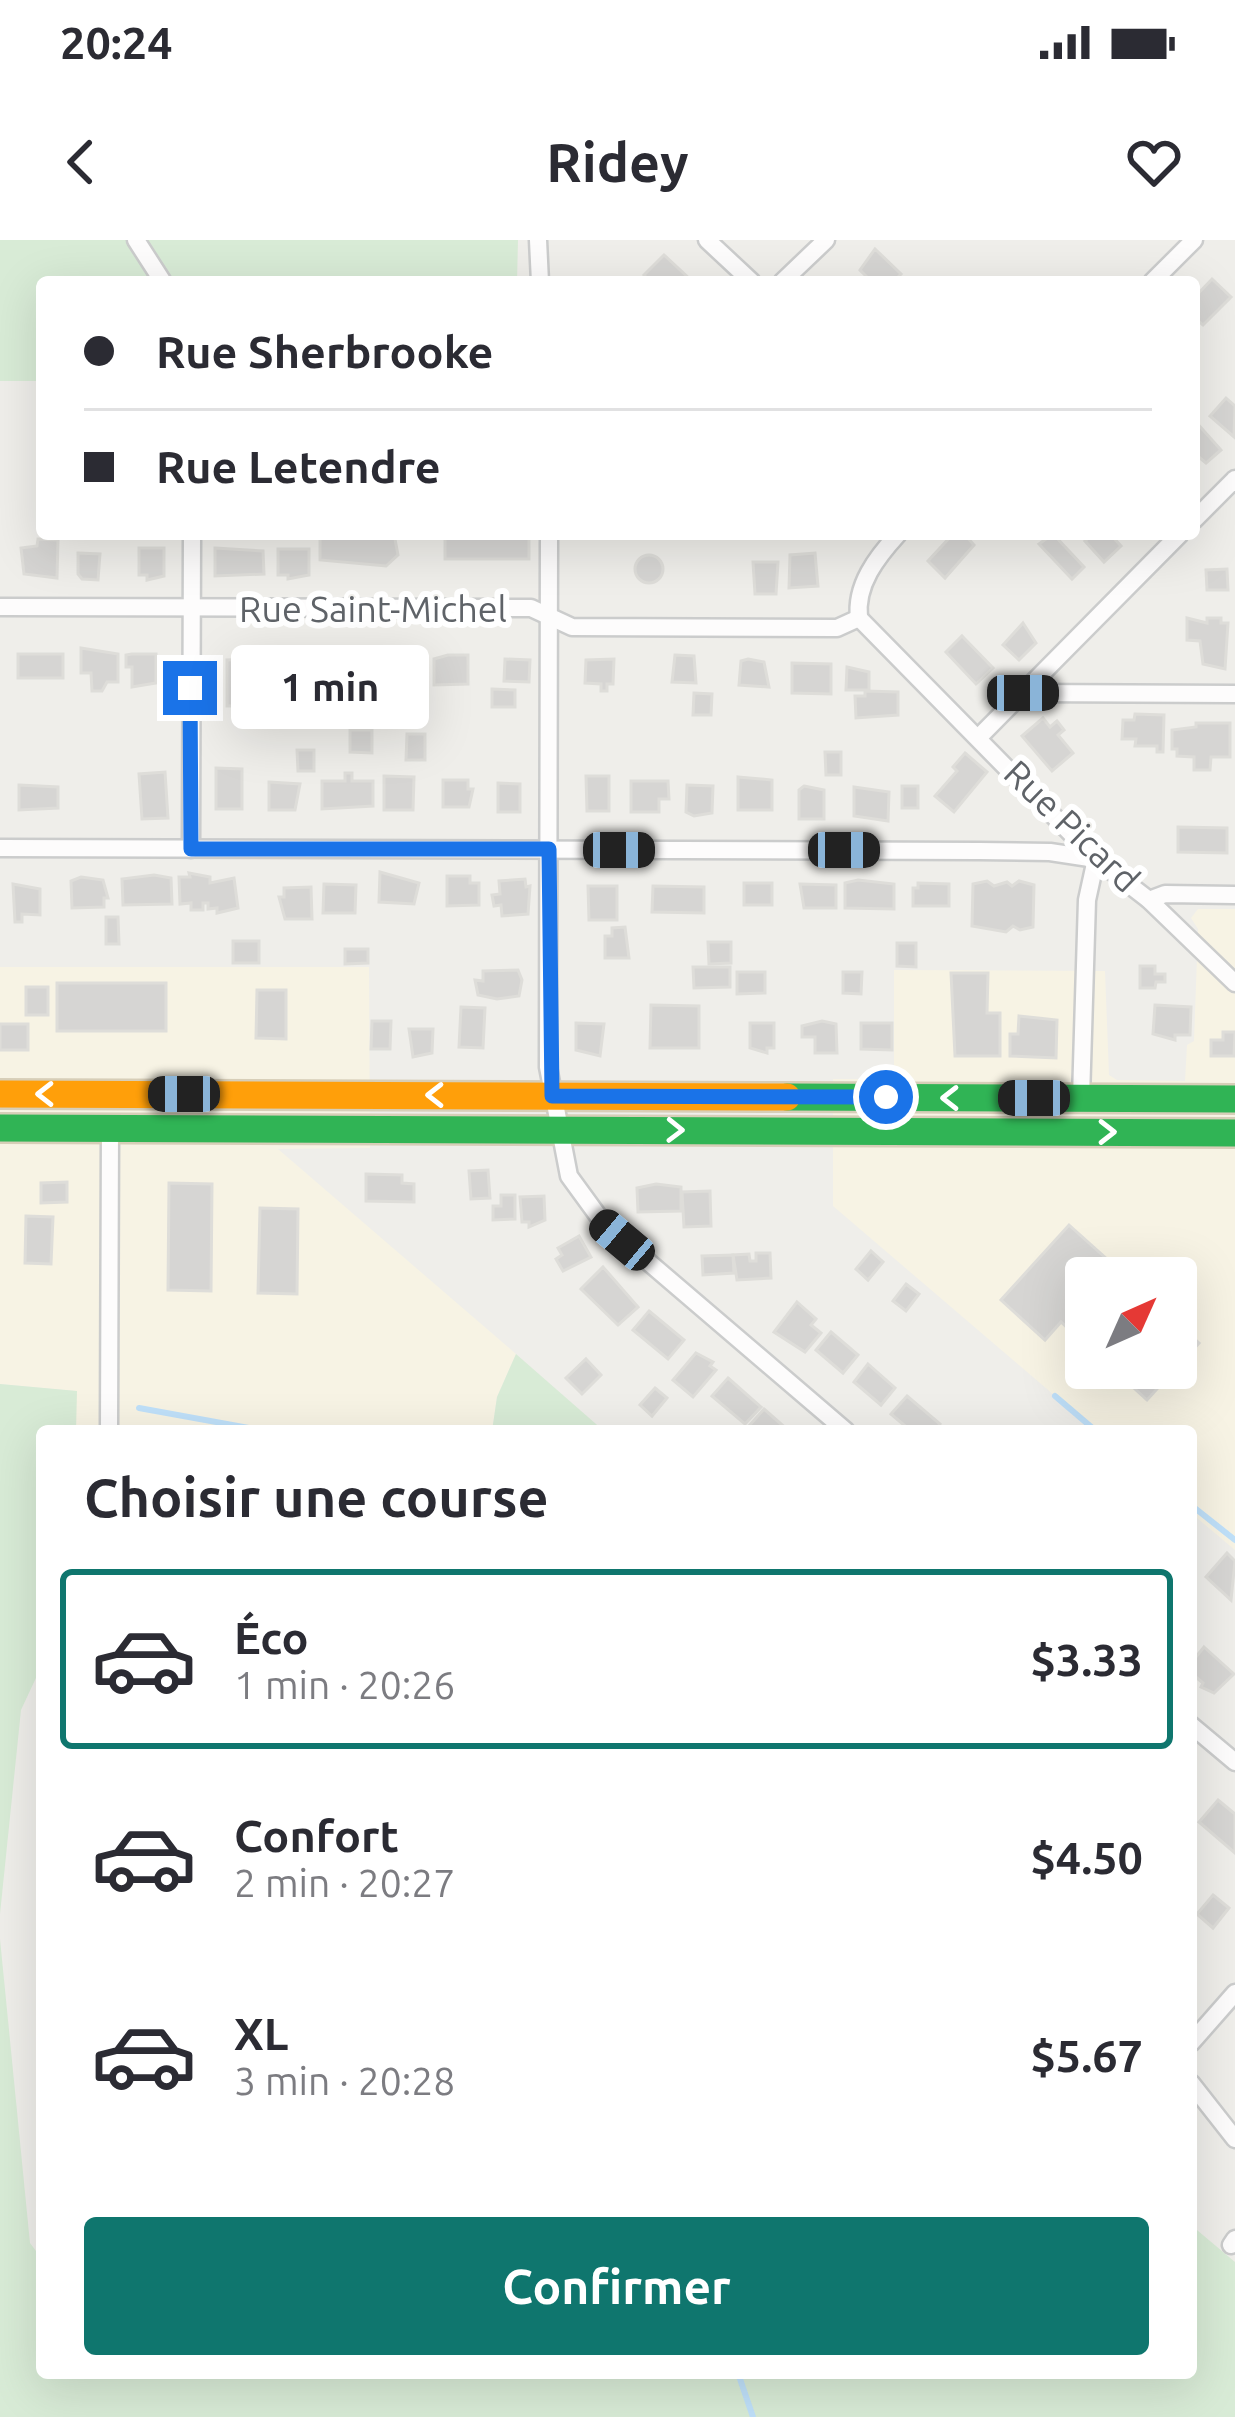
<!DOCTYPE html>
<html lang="fr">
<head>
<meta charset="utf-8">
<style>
	body { margin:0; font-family:Ubuntu,sans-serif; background:#f7f7f7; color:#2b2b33; height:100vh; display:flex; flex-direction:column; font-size:45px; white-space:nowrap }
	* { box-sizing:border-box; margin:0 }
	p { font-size:39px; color:#7c7c81 }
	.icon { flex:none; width:66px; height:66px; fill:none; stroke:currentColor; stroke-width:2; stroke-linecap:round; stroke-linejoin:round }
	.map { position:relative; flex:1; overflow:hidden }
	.side { position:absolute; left:36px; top:1185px; width:1161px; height:954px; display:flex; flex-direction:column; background:#fff; border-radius:12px; box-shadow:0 12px 48px #0002 }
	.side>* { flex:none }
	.guide { position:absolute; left:36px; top:36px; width:1164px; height:264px; border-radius:12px; box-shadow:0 12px 48px #0002; display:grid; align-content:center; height:264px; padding:0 48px; background:#fff }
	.needle { width:78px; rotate:45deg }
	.fabs { position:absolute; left:1065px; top:1017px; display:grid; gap:24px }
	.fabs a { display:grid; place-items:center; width:132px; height:132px; border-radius:12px; background:#fff; box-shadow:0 12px 48px #0002; font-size:60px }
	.end { position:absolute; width:54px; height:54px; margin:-27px; border:15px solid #1a73e8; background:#fff; box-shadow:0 0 0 6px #fff }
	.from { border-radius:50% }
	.bubble { position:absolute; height:84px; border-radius:12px; background:#fff; box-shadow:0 12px 48px #0002; font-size:39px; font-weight:600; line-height:84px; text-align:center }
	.car { position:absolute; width:36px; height:72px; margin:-36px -18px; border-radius:15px; box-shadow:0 0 9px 3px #0007; background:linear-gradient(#222 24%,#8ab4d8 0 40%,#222 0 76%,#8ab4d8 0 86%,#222 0) }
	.guide b { display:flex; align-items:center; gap:42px; height:114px; font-size:45px }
	.guide b+b { border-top:3px solid #e1e1e2 }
	.guide i { width:30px; height:30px; background:#2b2b33 }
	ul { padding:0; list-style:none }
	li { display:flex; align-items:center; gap:36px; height:180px; margin:0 24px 18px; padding:0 24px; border:6px solid transparent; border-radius:12px }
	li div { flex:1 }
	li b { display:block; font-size:45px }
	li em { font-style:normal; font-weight:600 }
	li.on { border-color:#0f766e }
	li>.icon { width:108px; height:108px; stroke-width:1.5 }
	h2 { padding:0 48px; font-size:54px; line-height:144px }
	.cta { display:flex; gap:24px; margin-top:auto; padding:24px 48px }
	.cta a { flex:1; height:138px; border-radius:12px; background:#0f766e; color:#fff; font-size:48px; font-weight:600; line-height:138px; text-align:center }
	.status { display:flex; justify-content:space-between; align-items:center; height:84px; padding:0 60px; background:#fff; direction:ltr }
	.status svg { height:33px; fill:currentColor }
	header { display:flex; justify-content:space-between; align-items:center; height:156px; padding:0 48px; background:#fff; font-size:54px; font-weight:600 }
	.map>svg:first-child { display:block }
	.commercial { fill:#f7f3e4; fill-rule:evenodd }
	.green { fill:#d8ebd6 }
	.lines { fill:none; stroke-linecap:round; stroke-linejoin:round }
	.stream { stroke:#bfe0f9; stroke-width:6 }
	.building { fill:#d6d5d3; stroke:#deddd9; stroke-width:3 }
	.street-casing { stroke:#cbcccc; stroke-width:21 }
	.fast-casing { stroke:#d7ceb8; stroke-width:32 }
	.slow-casing { stroke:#d7ceb8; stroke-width:32 }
	.street { stroke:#fdfcfc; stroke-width:16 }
	.fast { stroke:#30b455; stroke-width:27 }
	.slow { stroke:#ff9f0a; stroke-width:27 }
	.oneway { stroke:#fff }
	.route { stroke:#1a73e8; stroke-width:15 }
	.labels { text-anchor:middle; stroke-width:12; stroke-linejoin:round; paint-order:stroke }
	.street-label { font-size:36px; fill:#5f6368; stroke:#fff }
</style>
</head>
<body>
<div class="status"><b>20:24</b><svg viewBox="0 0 49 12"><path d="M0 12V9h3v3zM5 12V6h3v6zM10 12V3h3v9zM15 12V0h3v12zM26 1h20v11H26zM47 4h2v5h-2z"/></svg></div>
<header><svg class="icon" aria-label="back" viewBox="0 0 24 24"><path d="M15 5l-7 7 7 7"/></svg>Ridey<svg class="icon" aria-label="heart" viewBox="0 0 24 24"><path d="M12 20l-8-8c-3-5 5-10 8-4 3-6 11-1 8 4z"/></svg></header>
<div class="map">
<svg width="1235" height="2177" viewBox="0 0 1235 2177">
	<rect width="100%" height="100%" fill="#efeeea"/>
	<g class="commercial">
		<path d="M1198,669H1235V1310L1191,1273V1191H1096L833,966V839H894V730L1105,731L1109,835L1117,840L1185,841L1187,805L1194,801L1198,689L1191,678ZM1086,1038H1176V1128H1086Z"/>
		<polygon points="0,727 369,727 370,908 278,909 516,1114 497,1157 492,1191 76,1191 76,1151 0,1144"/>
	</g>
	<g class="green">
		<polygon points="0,0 518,0 517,42 42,42 42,141 0,141"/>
		<polygon points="516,1114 604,1191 492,1191 497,1157"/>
		<polygon points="0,1144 77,1151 76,1191 42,1191 42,1425 21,1470 0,1674"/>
		<polygon points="0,1699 30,2003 42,2019 42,2133 1191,2133 1191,1985 1235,2022 1235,2177 0,2177"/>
	</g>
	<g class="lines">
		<g class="stream">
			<polyline points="1055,1156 1096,1191"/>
			<polyline points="139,1168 266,1191"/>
			<polyline points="1191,1265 1235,1300"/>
			<polyline points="738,2133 753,2177"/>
		</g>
	</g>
	<g class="building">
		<polygon points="875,9 901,34 893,42 872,42 860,30"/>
		<polygon points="664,15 693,42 651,42 644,35"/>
		<polygon points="1212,39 1231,57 1203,85 1194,77 1194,58"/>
		<polygon points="1226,158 1235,166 1234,197 1210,176"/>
		<polygon points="1195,181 1221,210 1206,223 1194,213"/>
		<polygon points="320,294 394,294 398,315 386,326 320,320"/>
		<rect x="445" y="294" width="84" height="25"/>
		<polygon points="953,294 964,294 974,305 945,338 928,321"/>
		<polygon points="1053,294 1084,327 1072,339 1039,304"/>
		<polygon points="1093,294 1110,294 1121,306 1104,322 1085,301"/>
		<polygon points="38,299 58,300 57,338 24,334 21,308 37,306"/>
		<polygon points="139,308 164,308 164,336 147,340 147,335 139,335"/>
		<polygon points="215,308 263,311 264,334 215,336"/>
		<polygon points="278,309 309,309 309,335 288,339 288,335 278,335"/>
		<polygon points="78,313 100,314 98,340 82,339 78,334"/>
		<polygon points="815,313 818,346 789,348 790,315"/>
		<circle cx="649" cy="329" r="14"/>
		<polygon points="753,322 778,322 776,354 755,354"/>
		<polygon points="1227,329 1228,350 1207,350 1206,330"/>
		<polygon points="1187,378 1207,383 1207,378 1221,378 1221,383 1228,383 1225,429 1203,424 1200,401 1187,400"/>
		<polygon points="1023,383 1036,403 1019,420 1003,405"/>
		<polygon points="962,396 993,428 976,444 946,412"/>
		<polygon points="81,408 118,414 118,442 107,442 102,451 92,451 91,433 81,433"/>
		<rect x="18" y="414" width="45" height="24"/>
		<polygon points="132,414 156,414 156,443 132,447 132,427 126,427 126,415"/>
		<polygon points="448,415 468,415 468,444 434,445 434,419"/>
		<polygon points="675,415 694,416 696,443 672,442"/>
		<polygon points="343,416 368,419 368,445 331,445 330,419"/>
		<polygon points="390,416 415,424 410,444 380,444 380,419"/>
		<polygon points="269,417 305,417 306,444 278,445 278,450 272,450"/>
		<polygon points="254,419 254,448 262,448 262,466 227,466 227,420"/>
		<polygon points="505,419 530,420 529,442 504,441"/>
		<polygon points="614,419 613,444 607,444 607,451 601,451 601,444 585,443 586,420"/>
		<polygon points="748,419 764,422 769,447 739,445 741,421"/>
		<polygon points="792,423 831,424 831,454 792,453"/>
		<polygon points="847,427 869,432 869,450 846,450"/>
		<polygon points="492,449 515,450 515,467 492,467"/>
		<polygon points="865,451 898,452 898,475 856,478 855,456 865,456"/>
		<polygon points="694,453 712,454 711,475 693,475"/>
		<polygon points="1135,474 1164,475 1163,512 1157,512 1157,506 1135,506 1136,499 1122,499 1123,480 1134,480"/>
		<polygon points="1043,478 1050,487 1057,481 1064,490 1058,495 1073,513 1052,531 1022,496"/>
		<polygon points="1196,483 1230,483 1230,517 1211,517 1210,530 1194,530 1194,517 1177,516 1177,509 1172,509 1172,490 1196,487"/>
		<polygon points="350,490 372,490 372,513 350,512"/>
		<polygon points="407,494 425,494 425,520 406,520"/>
		<polygon points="297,510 314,510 314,531 298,531"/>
		<polygon points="825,512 841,512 841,535 826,535"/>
		<polygon points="965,513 987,532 954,572 935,556 957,531 953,527"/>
		<polygon points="216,528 242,529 242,569 216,569"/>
		<polygon points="165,532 168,578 142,579 139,534"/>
		<polygon points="345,533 352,533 352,541 373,541 373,566 322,569 322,541 345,541"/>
		<polygon points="384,536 414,537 413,570 384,570"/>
		<polygon points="586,536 609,536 609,571 587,571"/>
		<polygon points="738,537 772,540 772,570 738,570"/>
		<polygon points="443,540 468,540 468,549 473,549 469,567 443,567"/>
		<polygon points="631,541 668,541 669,559 659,559 659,572 631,572"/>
		<polygon points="269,542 300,544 295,570 269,570"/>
		<polygon points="498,543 520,544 520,572 498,572"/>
		<polygon points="19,545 58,547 58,568 19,570"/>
		<polygon points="687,545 713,546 712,573 694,576 686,572"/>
		<polygon points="804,546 824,550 824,579 799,579 799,550"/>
		<rect x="902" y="546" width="16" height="22"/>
		<polygon points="854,547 889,552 888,581 854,576"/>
		<polygon points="1178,587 1227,588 1227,613 1178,612"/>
		<polygon points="380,632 419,643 414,664 379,662"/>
		<polygon points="189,633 210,637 210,643 234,638 238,668 217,673 217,668 208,669 208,663 203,663 203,670 191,670 191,663 180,664 179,637 190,637"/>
		<polygon points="154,635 171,638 172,664 123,665 122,639"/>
		<polygon points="447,636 470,636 470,643 479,643 479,665 447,666"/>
		<polygon points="81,637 103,640 108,658 104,658 104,667 72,668 71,641"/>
		<polygon points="525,639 526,647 530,646 528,674 502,676 501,665 494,666 492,655 500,654 499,641"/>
		<polygon points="858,640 894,644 894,669 845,668 845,643"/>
		<polygon points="987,641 994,646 1007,642 1012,646 1019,641 1034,645 1033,687 1020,690 1013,686 1006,692 972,686 973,644"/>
		<rect x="744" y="643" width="28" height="22"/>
		<polygon points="918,643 949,644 949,666 913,666 913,648 918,648"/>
		<polygon points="13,644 40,649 40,675 22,674 22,682 15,682"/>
		<polygon points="324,644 356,645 355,673 323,673"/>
		<polygon points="800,644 836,645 836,668 804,668"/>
		<polygon points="588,646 617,646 617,680 589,680"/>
		<polygon points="653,646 704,647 704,673 652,672"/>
		<polygon points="311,647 312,679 285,679 279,657 284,657 284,648"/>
		<polygon points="106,677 118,677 119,704 106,704"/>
		<polygon points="625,687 629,718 605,718 605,696 612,696 612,688"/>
		<rect x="233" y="701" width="26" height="22"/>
		<polygon points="708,702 731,702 731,723 709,724"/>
		<polygon points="897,703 916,703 916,727 897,726"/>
		<polygon points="345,709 368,709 368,723 345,724"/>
		<polygon points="1140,726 1155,726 1155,734 1165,734 1165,742 1156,742 1155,748 1140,748"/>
		<polygon points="693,727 730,727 730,747 694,748"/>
		<polygon points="518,730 522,740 519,756 497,759 478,755 475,740 483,741 483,731"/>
		<polygon points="737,732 765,732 765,753 737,754"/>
		<polygon points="843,732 862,732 861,754 843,753"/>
		<polygon points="951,733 988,733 987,773 1000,773 1000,816 955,816"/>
		<rect x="57" y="743" width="109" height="48"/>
		<rect x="26" y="747" width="22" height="28"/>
		<polygon points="257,750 286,750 286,799 256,798"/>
		<polygon points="651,765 699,766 699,808 650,808"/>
		<polygon points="1155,765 1191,767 1190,795 1175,795 1175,800 1153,794"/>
		<polygon points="461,767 485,768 483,808 459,807"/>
		<polygon points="1019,776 1057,780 1056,818 1010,816 1010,794 1018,794"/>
		<polygon points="372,781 391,781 390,809 371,809"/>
		<polygon points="822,781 836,784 837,813 815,813 815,797 802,797 802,786"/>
		<polygon points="576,783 604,784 600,816 576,810"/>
		<polygon points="750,783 774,783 774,808 767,808 767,813 750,808"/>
		<polygon points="861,783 892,783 892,810 861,809"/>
		<rect x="0" y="784" width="28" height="26"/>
		<polygon points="409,789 433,789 432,813 413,817"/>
		<polygon points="1223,792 1235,792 1234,816 1211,816 1211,800 1223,800"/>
		<polygon points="488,930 490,958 471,959 469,931"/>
		<polygon points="366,934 402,935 402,943 414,944 414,962 366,961"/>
		<polygon points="67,942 67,962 41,963 41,943"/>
		<polygon points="169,943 212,944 211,1051 168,1050"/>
		<polygon points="656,944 681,947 681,971 638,972 637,948"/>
		<polygon points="710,951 711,986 684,987 682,952"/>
		<polygon points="501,955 515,955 515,979 493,980 493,966 501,966"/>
		<polygon points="544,956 545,980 529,987 529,982 522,982 520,957"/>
		<polygon points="260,968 298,969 297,1054 258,1053"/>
		<polygon points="26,976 53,977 51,1024 25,1023"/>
		<polygon points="1069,985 1128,1038 1086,1038 1086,1105 1061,1082 1045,1100 1001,1060"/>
		<polygon points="579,996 591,1017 563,1031 556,1019 562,1015 558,1008"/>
		<polygon points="871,1011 883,1022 868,1040 856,1029"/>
		<polygon points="756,1013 770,1013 771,1038 737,1040 733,1015 749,1014 750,1021 756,1021"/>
		<polygon points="733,1015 734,1033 703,1035 702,1016"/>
		<polygon points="603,1027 638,1067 618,1085 581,1049"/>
		<polygon points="906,1044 919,1054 906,1071 893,1061"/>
		<polygon points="797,1062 816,1079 811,1085 821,1093 805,1112 774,1092"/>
		<polygon points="649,1071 684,1100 668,1119 633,1090"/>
		<polygon points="1176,1082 1199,1103 1176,1128"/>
		<polygon points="831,1092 858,1115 843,1133 816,1110"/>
		<polygon points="696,1113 713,1122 710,1126 716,1130 693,1157 673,1140"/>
		<polygon points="586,1119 601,1135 582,1154 566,1138"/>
		<polygon points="868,1124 895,1148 881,1165 854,1142"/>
		<polygon points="1112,1128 1176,1128 1147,1160"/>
		<polygon points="728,1138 761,1167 745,1184 712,1156"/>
		<polygon points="655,1148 667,1158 652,1176 640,1165"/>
		<polygon points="907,1156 940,1184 935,1191 911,1191 891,1174"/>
		<polygon points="764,1169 789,1191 753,1191 748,1187"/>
		<polygon points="1227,1313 1235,1321 1231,1360 1206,1337"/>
		<polygon points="1204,1407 1234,1434 1214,1453 1201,1447 1203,1443 1191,1433 1191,1423"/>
		<polygon points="1218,1560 1235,1574 1235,1613 1199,1582"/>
		<polygon points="1213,1655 1229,1668 1213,1688 1197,1674"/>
	</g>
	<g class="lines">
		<defs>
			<g id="street">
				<polyline points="136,0 163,42"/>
				<polyline points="538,0 540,42"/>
				<polyline points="707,0 752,42"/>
				<polyline points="782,42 826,0"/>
				<polyline points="1152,42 1194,0"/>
				<polyline points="1194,280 1235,239"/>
				<polyline points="549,294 548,827 569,936 604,984 846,1191"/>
				<polyline points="0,367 531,368 572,387 837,388 859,378"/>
				<polyline points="859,378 1096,619 1149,660 1235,743"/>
				<path d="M859,378C855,345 877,317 898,294"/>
				<polyline points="1023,453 1235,454"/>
				<polyline points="980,496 1180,294"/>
				<polyline points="0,608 979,611 1050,612 1096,619"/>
				<polyline points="191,609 192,294"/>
				<polyline points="1149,660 1165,654 1235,655"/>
				<polyline points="1081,858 1087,660 1096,619"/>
				<polyline points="109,1191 110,888"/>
				<polyline points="1191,1485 1235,1522"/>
				<polyline points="1191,1803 1235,1753"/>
				<polyline points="1191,1843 1235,1899"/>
				<polyline points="1231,2005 1235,1999"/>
			</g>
			<g id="fast">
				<polyline points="787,857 1235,859"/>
				<polyline points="0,888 1235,893"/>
			</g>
			<polyline id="slow" points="0,854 787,857"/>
		</defs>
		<use href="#street" class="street-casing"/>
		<use href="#fast" class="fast-casing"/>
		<use href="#slow" class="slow-casing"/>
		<use href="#street" class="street"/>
		<use href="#fast" class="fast"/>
		<use href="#slow" class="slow"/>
	</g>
	<defs><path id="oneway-chevron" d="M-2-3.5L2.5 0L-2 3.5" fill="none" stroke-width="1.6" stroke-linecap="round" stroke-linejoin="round" transform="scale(3)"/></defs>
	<g class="oneway">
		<use href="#oneway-chevron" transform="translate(45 854) rotate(-180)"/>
		<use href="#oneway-chevron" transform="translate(435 855) rotate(-180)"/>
		<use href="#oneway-chevron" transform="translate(950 858) rotate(180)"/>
		<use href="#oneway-chevron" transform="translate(675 890) rotate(1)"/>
		<use href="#oneway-chevron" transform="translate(1107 892)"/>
	</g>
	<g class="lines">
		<polyline class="route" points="190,448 191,609 549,609 552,856 886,857"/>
	</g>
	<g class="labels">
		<g class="street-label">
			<text x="373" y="382">Rue Saint-Michel</text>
			<text transform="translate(1072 586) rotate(44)" y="13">Rue Picard</text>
		</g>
	</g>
</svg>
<div class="fabs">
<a><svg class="needle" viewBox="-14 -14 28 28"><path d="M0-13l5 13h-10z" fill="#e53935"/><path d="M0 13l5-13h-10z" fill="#7c7c81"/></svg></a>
</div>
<i class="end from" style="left:886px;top:857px"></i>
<i class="end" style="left:190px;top:448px"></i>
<div class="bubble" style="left:231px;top:405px;width:198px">1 min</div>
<i class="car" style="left:1023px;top:453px;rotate:90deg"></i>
<i class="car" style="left:619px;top:610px;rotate:90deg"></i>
<i class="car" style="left:844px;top:610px;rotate:90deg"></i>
<i class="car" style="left:184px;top:854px;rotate:270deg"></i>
<i class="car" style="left:1034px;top:858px;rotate:270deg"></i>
<i class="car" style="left:622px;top:1000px;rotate:310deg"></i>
<div class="guide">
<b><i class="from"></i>Rue Sherbrooke</b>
<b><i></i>Rue Letendre</b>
</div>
<section class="side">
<h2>Choisir une course</h2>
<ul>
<li class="on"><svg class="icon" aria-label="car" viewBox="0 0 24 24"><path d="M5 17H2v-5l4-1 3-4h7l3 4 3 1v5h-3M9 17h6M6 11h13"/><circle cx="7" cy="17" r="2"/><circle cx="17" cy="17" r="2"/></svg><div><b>Éco</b><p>1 min · 20:26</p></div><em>$3.33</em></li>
<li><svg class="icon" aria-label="car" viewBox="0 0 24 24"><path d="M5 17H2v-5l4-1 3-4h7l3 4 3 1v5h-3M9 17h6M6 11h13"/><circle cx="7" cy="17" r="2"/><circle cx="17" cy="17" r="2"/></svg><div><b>Confort</b><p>2 min · 20:27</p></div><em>$4.50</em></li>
<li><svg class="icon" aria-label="car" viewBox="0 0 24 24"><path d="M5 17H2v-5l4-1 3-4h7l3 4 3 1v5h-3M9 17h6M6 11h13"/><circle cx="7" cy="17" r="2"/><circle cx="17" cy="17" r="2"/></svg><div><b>XL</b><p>3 min · 20:28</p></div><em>$5.67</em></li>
</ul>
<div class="cta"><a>Confirmer</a></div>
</section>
</div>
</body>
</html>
